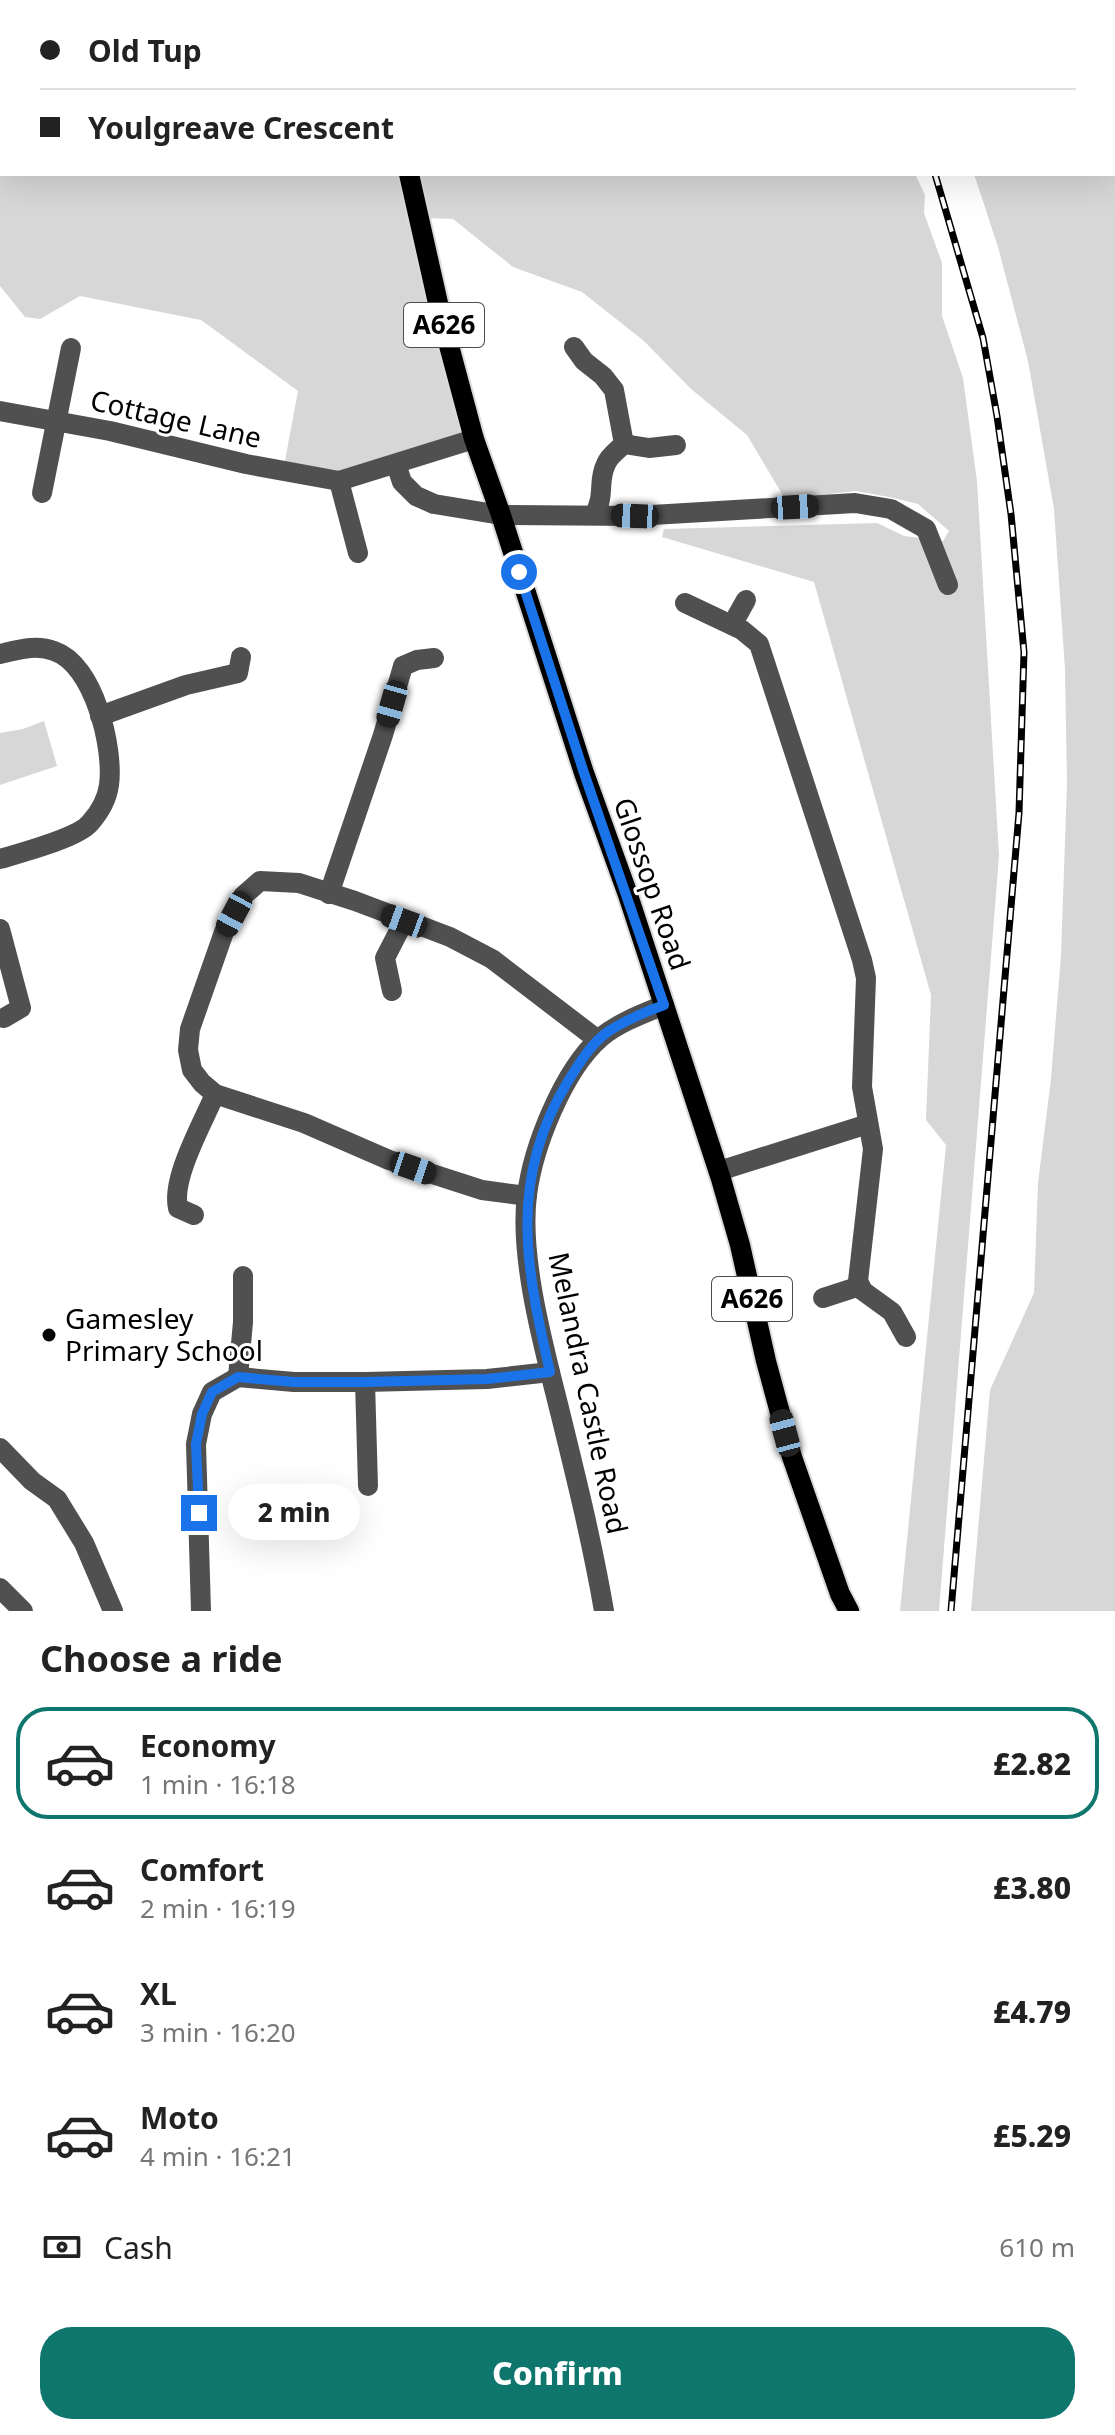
<!DOCTYPE html>
<html lang="en">
<head>
<meta charset="utf-8">
<style>
	body { margin:0; font-family:"Noto Sans",sans-serif; background:#f2f2f2; color:#222; height:100vh; display:flex; flex-direction:column; font-size:30px; white-space:nowrap }
	* { box-sizing:border-box; margin:0 }
	p { font-size:26px; color:#767676 }
	.icon { flex:none; width:44px; height:44px; fill:none; stroke:currentColor; stroke-width:2; stroke-linecap:round; stroke-linejoin:round }
	.map { position:relative; height:1611px; overflow:hidden }
	.details { display:flex; flex-direction:column; background:#fff; flex:1 }
	.details>* { flex:none }
	.banner { position:absolute; left:0px; top:0px; width:1116px; height:176px; box-shadow:0 8px 32px #0002; display:grid; align-content:center; height:176px; padding:0 40px; background:#fff }
	.end { position:absolute; width:36px; height:36px; margin:-18px; border:10px solid #1a73e8; background:#fff; box-shadow:0 0 0 4px #fff }
	.from { border-radius:50% }
	.bubble { position:absolute; height:56px; border-radius:28px; background:#fff; box-shadow:0 8px 32px #0002; font-size:26px; font-weight:800; line-height:56px; text-align:center }
	.car { position:absolute; width:24px; height:48px; margin:-24px -12px; border-radius:10px; box-shadow:0 0 6px 2px #0007; background:linear-gradient(#222 24%,#8ab4d8 0 40%,#222 0 76%,#8ab4d8 0 86%,#222 0) }
	.banner b { display:flex; align-items:center; gap:28px; height:76px; font-size:30px }
	.banner b+b { border-top:2px solid #e0e0e0 }
	.banner i { width:20px; height:20px; background:#222 }
	ul { padding:0; list-style:none }
	li { display:flex; align-items:center; gap:24px; height:112px; margin:0 16px 12px; padding:0 24px; border:4px solid transparent; border-radius:32px }
	li div { flex:1 }
	li b { display:block; font-size:30px }
	li em { font-style:normal; font-weight:800 }
	li.on { border-color:#0f766e }
	li>.icon { width:72px; height:72px; stroke-width:1.5 }
	h2 { padding:0 40px; font-size:36px; line-height:96px }
	.pay { display:flex; align-items:center; gap:20px; height:88px; padding:0 40px; font-size:30px }
	.pay p { margin-inline-start:auto }
	.cta { display:flex; gap:16px; margin-top:auto; padding:16px 40px }
	.cta a { flex:1; height:92px; border-radius:32px; background:#0f766e; color:#fff; font-size:32px; font-weight:800; line-height:92px; text-align:center }
	.map>svg:first-child { display:block }
	.green { fill:#d7d7d7 }
	.lines { fill:none; stroke-linecap:round; stroke-linejoin:round }
	.major-casing { stroke:#dbdbdb; stroke-width:24 }
	.minor { stroke:#505050; stroke-width:20 }
	.major { stroke:#000; stroke-width:20 }
	.rail-casing { stroke:#000; stroke-width:7 }
	.rail { stroke:#fff; stroke-width:4; stroke-dasharray:12; stroke-linecap:butt }
	.route { stroke:#1a73e8; stroke-width:10 }
	.poi-dot { fill:#000; stroke:#fff; stroke-width:3 }
	.labels { text-anchor:middle; stroke-width:6; stroke-linejoin:round; paint-order:stroke }
	.shield { fill:#fff; stroke:#4c4c4c; stroke-width:2 }
	.shield-label { font-size:26px; font-weight:bold; fill:#000 }
	.street-label { font-size:28px; fill:#000; stroke:#fff }
	.poi-label { font-size:28px; fill:#000; stroke:#fff; text-anchor:start }
</style>
</head>
<body>
<div class="map">
<svg width="1115" height="1611" viewBox="0 0 1115 1611">
	<rect width="100%" height="100%" fill="#fff"/>
	<g class="green">
		<polygon points="0,0 839,0 840,2 2,2 2,174 402,174 469,437 337,477 284,466 298,391 201,320 80,296 40,319 25,317 0,286"/>
		<polygon points="909,0 1115,0 1115,1611 971,1611 990,1390 1034,1293 1038,1183 1051,1079 1061,955 1067,784 1065,669 1054,509 1028,361 998,247 974,174 1114,174 1114,2 910,2"/>
		<polygon points="416,174 915,174 925,195 924,213 942,263 942,316 963,378 977,481 999,856 939,1611 900,1611 946,1145 926,1120 931,995 814,582 662,537 664,529 877,523 904,536 943,541 949,531 918,504 894,498 856,491 785,499 747,435 691,389 644,341 582,292 513,267 453,219 426,218"/>
		<polygon points="44,721 57,766 0,785 0,733 23,729"/>
	</g>
	<g class="lines">
		<defs>
			<g id="major">
				<polyline points="378,0 378,2"/>
				<polyline points="409,174 440,312 474,439 501,515 584,773 627,892 721,1179 740,1245 766,1361 792,1457 840,1594 849,1611"/>
			</g>
		</defs>
		<use href="#major" class="major-casing"/>
		<g class="minor">
			<path d="M574,347L584,361L603,376L614,390L624,444C618,450 609,456 606,464C597,482 606,494 594,515"/>
			<polyline points="0,411 110,431 246,464 339,481 474,439"/>
			<polyline points="624,444 649,448 676,445"/>
			<polyline points="396,464 402,482 416,496 434,504 501,515 635,516 855,503 891,509 926,529 948,585"/>
			<polyline points="339,481 358,553"/>
			<polyline points="42,493 71,348"/>
			<polyline points="685,603 742,630 759,644 862,960 866,978 862,1087 873,1149 858,1281 863,1291 892,1312 906,1337"/>
			<polyline points="732,625 746,600"/>
			<path d="M0,654C18,650 36,644 54,651C94,664 114,748 109,785C107,799 99,813 90,823C78,838 20,853 0,859"/>
			<polyline points="100,716 186,685 238,673 241,657"/>
			<polyline points="329,894 383,735 403,666 417,660 434,658"/>
			<polyline points="0,929 21,1008 4,1018"/>
			<polyline points="392,991 385,958 404,921"/>
			<polyline points="719,1171 868,1124"/>
			<polyline points="527,1196 482,1190 389,1160 304,1123 215,1094 202,1083 192,1070 188,1050 190,1029 224,932 243,896 260,881 299,883 355,901 450,937 492,959 598,1040"/>
			<path d="M194,1215L178,1208C171,1178 203,1123 215,1094"/>
			<polyline points="823,1298 860,1286"/>
			<polyline points="238,1377 243,1322 243,1276"/>
			<polyline points="365,1382 368,1486"/>
			<polyline points="0,1448 32,1481 57,1499 84,1543 113,1611"/>
			<polyline points="0,1588 23,1611"/>
			<polyline points="201,1611 196,1444 202,1414 212,1392 238,1377 294,1382 365,1382 487,1379 550,1372"/>
			<path d="M604,1611C592,1541 575,1473 558,1404C543,1344 519,1256 527,1195C533,1147 563,1071 600,1038C618,1023 642,1014 664,1005"/>
		</g>
		<use href="#major" class="major"/>
		<defs>
			<g id="rail">
				<polyline points="883,0 883,2"/>
				<polyline points="935,174 983,338 997,416 1011,514 1024,652 1019,813 951,1611"/>
			</g>
		</defs>
		<use href="#rail" class="rail-casing"/>
		<use href="#rail" class="rail"/>
	</g>
	<g class="lines">
		<path class="route" d="M199,1513L196,1444L202,1414L212,1392L238,1377L294,1382H365L487,1379L550,1372C526,1268 508,1180 567,1083C578,1065 591,1043 609,1031C626,1020 645,1012 664,1005L584,773L519,572"/>
	</g>
	<circle class="poi-dot" cx="49" cy="1335" r="8"/>
	<g class="labels">
		<g class="shield">
			<rect x="404" y="303" width="80" height="44" rx="6"/>
			<rect x="712" y="1277" width="80" height="44" rx="6"/>
		</g>
		<g class="shield-label">
			<text x="444" y="334">A626</text>
			<text x="752" y="1308">A626</text>
		</g>
		<g class="street-label">
			<text transform="translate(176 419) rotate(13)" y="10">Cottage Lane</text>
			<text transform="translate(652 884) rotate(71)" y="10">Glossop Road</text>
			<text transform="translate(588 1393) rotate(78)" y="10">Melandra Castle Road</text>
		</g>
		<g class="poi-label">
			<text x="65" y="1329">Gamesley<tspan x="65" dy="32">Primary School</tspan></text>
		</g>
	</g>
</svg>
<i class="end from" style="left:519px;top:572px"></i>
<i class="end" style="left:199px;top:1513px"></i>
<div class="bubble" style="left:228px;top:1484px;width:132px">2 min</div>
<i class="car" style="left:795px;top:507px;rotate:87deg"></i>
<i class="car" style="left:635px;top:516px;rotate:272deg"></i>
<i class="car" style="left:392px;top:704px;rotate:196deg"></i>
<i class="car" style="left:234px;top:914px;rotate:208deg"></i>
<i class="car" style="left:404px;top:921px;rotate:290deg"></i>
<i class="car" style="left:413px;top:1168px;rotate:109deg"></i>
<i class="car" style="left:785px;top:1433px;rotate:345deg"></i>
<div class="banner">
<b><i class="from"></i>Old Tup</b>
<b><i></i>Youlgreave Crescent</b>
</div>
</div>
<section class="details">
<h2>Choose a ride</h2>
<ul>
<li class="on"><svg class="icon" aria-label="car" viewBox="0 0 24 24"><path d="M5 17H2v-5l4-1 3-4h7l3 4 3 1v5h-3M9 17h6M6 11h13"/><circle cx="7" cy="17" r="2"/><circle cx="17" cy="17" r="2"/></svg><div><b>Economy</b><p>1 min · 16:18</p></div><em>£2.82</em></li>
<li><svg class="icon" aria-label="car" viewBox="0 0 24 24"><path d="M5 17H2v-5l4-1 3-4h7l3 4 3 1v5h-3M9 17h6M6 11h13"/><circle cx="7" cy="17" r="2"/><circle cx="17" cy="17" r="2"/></svg><div><b>Comfort</b><p>2 min · 16:19</p></div><em>£3.80</em></li>
<li><svg class="icon" aria-label="car" viewBox="0 0 24 24"><path d="M5 17H2v-5l4-1 3-4h7l3 4 3 1v5h-3M9 17h6M6 11h13"/><circle cx="7" cy="17" r="2"/><circle cx="17" cy="17" r="2"/></svg><div><b>XL</b><p>3 min · 16:20</p></div><em>£4.79</em></li>
<li><svg class="icon" aria-label="car" viewBox="0 0 24 24"><path d="M5 17H2v-5l4-1 3-4h7l3 4 3 1v5h-3M9 17h6M6 11h13"/><circle cx="7" cy="17" r="2"/><circle cx="17" cy="17" r="2"/></svg><div><b>Moto</b><p>4 min · 16:21</p></div><em>£5.29</em></li>
</ul>
<div class="pay"><svg class="icon" aria-label="cash" viewBox="0 0 24 24"><path d="M3 7h18v10H3z"/><circle cx="12" cy="12" r="2"/></svg>Cash<p>610 m</p></div>
<div class="cta"><a>Confirm</a></div>
</section>
</body>
</html>
